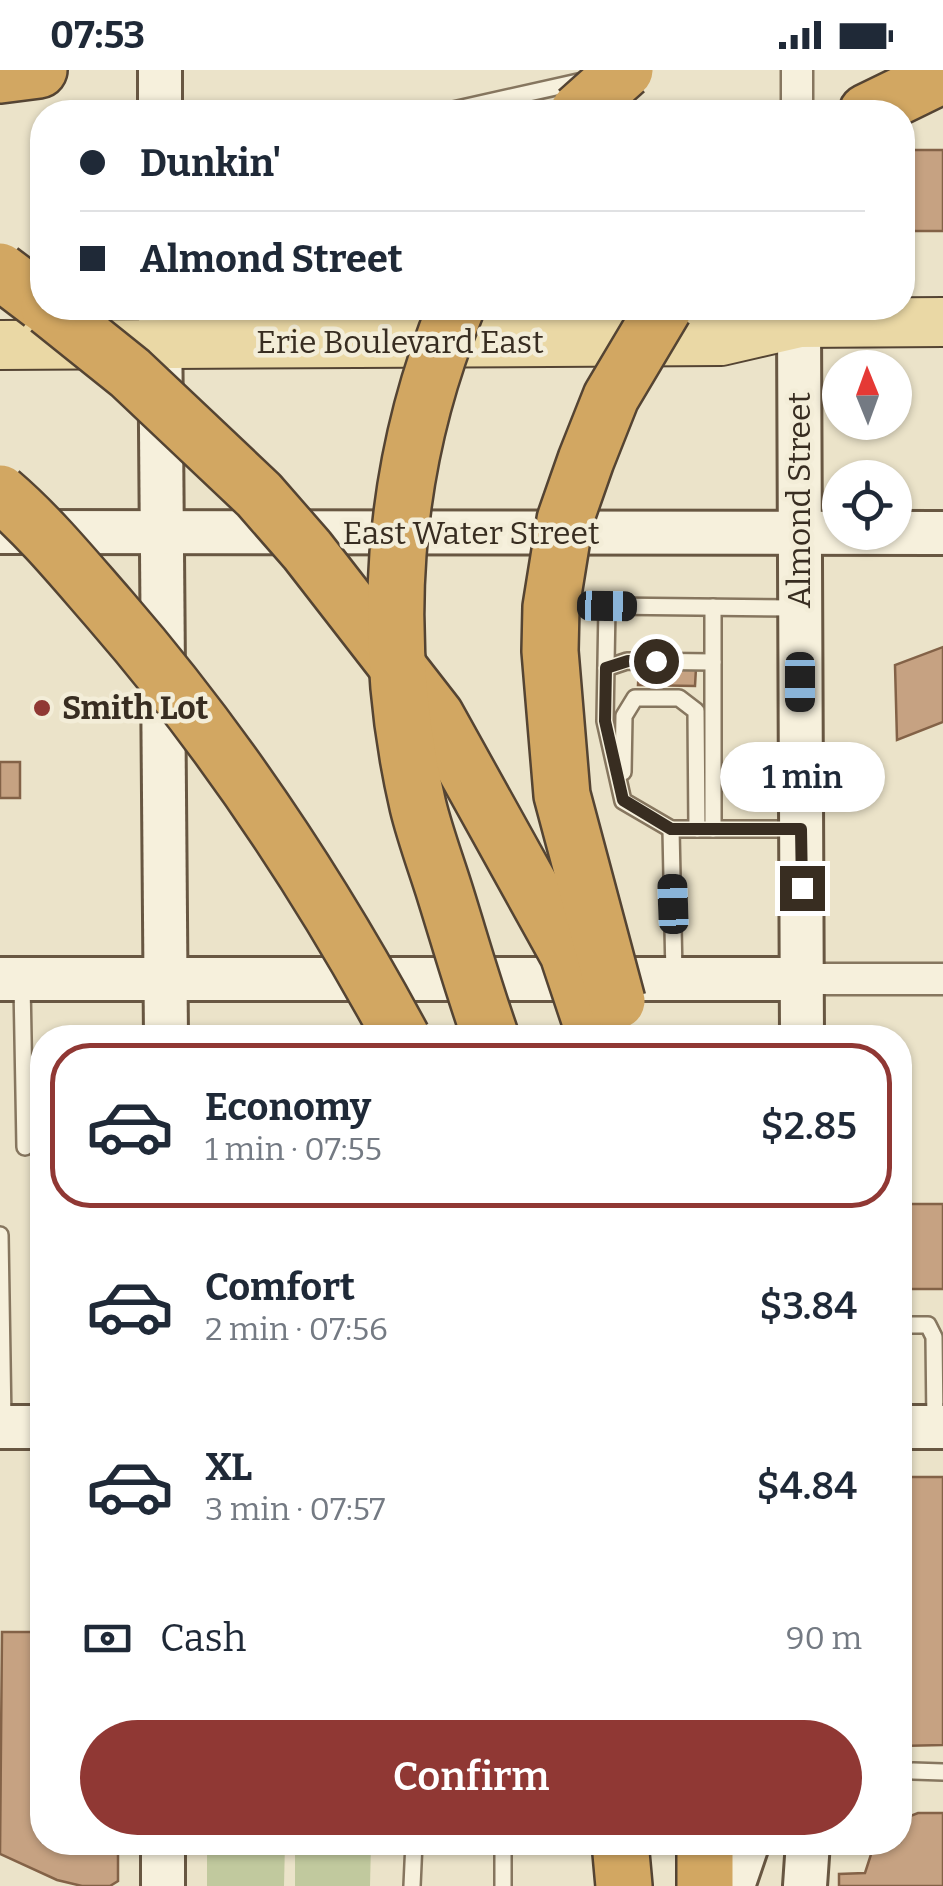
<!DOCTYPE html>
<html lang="en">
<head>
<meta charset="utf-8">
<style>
	body { margin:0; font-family:Bitter,serif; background:#f2f2f3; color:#1f2937; height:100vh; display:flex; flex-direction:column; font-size:38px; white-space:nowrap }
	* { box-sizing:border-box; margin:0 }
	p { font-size:32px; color:#747a83 }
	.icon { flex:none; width:55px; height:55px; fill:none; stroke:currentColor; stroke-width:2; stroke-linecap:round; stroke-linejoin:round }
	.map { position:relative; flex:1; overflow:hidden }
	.drawer { position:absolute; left:30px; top:955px; width:882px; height:830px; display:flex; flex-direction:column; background:#fff; border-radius:40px; box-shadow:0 2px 8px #0004 }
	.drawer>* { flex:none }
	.hud { position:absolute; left:30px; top:30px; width:885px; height:220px; border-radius:40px; box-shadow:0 2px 8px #0004; display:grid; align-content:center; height:220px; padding:0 50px; background:#fff }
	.needle { width:65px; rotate:359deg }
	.fabs { position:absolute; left:822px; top:280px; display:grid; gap:20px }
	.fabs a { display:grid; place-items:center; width:90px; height:90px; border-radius:50%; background:#fff; box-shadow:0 2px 8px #0004; font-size:50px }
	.end { position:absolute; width:45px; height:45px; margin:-22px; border:12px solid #382d21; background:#fff; box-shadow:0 0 0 5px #fff }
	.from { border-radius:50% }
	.bubble { position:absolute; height:70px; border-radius:35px; background:#fff; box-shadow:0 2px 8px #0004; font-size:32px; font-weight:600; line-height:70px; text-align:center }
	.car { position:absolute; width:30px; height:60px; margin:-30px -15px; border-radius:12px; box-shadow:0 0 8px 2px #0007; background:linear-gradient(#222 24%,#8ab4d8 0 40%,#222 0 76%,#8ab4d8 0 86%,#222 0) }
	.hud b { display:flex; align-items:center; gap:35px; height:95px; font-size:38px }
	.hud b+b { border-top:2px solid #e0e1e3 }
	.hud i { width:25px; height:25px; background:#1f2937 }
	ul { padding:18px 0 0; list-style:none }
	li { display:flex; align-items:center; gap:30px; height:165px; margin:0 20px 15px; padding:0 30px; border:5px solid transparent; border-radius:40px }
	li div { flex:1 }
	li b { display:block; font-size:38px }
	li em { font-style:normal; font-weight:600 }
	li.current { border-color:#903834 }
	li>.icon { width:90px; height:90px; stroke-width:1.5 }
	.pay { display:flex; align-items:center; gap:25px; height:110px; padding:0 50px; font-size:38px }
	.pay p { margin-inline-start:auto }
	.action { display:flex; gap:20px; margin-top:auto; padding:20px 50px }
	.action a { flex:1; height:115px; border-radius:60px; background:#903834; color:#fff; font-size:40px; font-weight:600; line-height:115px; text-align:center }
	.status { display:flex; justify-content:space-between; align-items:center; height:70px; padding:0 50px; background:#fff; direction:ltr }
	.status svg { height:28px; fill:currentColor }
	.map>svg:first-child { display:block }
	.green { fill:#c1c99e }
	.building { fill:#c6a282; stroke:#836247; stroke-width:2.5 }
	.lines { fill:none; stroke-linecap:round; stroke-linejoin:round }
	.lane-casing { stroke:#86765f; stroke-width:20 }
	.street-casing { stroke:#86765f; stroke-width:35 }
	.secondary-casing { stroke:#685742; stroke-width:48 }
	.primary-casing { stroke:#544433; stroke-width:52 }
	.highway-casing { stroke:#544433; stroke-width:60 }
	.lane { stroke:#f6f0dc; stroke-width:15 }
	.street { stroke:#f6f0dc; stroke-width:30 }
	.secondary { stroke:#f6f0dc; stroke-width:42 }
	.primary { stroke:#ead8a5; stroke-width:48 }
	.highway { stroke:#d2a762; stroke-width:55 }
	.highway-bridge-casing { stroke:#544433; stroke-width:60; stroke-linecap:butt }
	.highway-bridge { stroke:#d2a762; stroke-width:55 }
	.route { stroke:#382d21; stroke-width:12 }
	.poi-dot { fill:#903834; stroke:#f3edd8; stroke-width:4 }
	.labels { text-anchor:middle; stroke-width:9; stroke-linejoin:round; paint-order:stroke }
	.street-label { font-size:32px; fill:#382d21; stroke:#f3edd8 }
	.poi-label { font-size:32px; font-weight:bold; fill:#382d21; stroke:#f3edd8; text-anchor:start }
</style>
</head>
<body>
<div class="status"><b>07:53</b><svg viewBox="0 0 49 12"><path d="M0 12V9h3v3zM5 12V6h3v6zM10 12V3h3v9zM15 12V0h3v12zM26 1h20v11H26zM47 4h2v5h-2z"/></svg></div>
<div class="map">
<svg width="943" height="1816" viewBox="0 0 943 1816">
	<rect width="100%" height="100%" fill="#ebe3c9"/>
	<g class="green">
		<polygon points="207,1773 285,1773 284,1816 207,1816"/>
		<polygon points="295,1773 371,1773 370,1816 295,1816"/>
	</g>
	<g class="building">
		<rect x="902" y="80" width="41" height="81"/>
		<polygon points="943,577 943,652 897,670 895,595"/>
		<polygon points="639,596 696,598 695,616 638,615"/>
		<rect x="0" y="692" width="20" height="36"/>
		<rect x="900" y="1134" width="43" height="85"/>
		<polygon points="900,1407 943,1407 943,1675 900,1676"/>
		<polygon points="42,1517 42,1772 118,1772 118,1811 110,1816 82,1816 57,1810 0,1784 2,1562 35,1562 34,1518"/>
		<polygon points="918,1743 943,1743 943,1816 839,1816 839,1804 865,1803 875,1772 900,1772 900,1750"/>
	</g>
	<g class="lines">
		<defs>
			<g id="lane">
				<polyline points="444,42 587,10"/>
				<polyline points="713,537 713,759"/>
				<polyline points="606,598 627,591 713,592"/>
				<polyline points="623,702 624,646 635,628 679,628 696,641 697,759"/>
				<polyline points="671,759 623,731 605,651 607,536 796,538"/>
				<polyline points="674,905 671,759 797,759"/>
				<polyline points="22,913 25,1077"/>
				<polyline points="0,1165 3,1353"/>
				<polyline points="900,1255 928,1255 934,1267 935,1353"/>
				<polyline points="913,1701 943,1702"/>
				<polyline points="412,1816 414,1772"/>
				<polyline points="503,1816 503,1772"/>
			</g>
			<g id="street">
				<polyline points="797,0 797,42"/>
				<polyline points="802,909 943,909"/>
			</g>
			<g id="secondary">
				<polyline points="160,0 160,42"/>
				<polyline points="160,238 166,968"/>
				<polyline points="799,253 802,968"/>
				<polyline points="0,462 943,463"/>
				<polyline points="0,909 802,909"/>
				<polyline points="0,1357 42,1357"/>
				<polyline points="900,1357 943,1357"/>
				<polyline points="163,1816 163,1772"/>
				<polyline points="733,1816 748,1772"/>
				<polyline points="805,1816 808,1772"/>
			</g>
			<polyline id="primary" points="0,275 721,271 799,253 943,252"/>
			<g id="highway">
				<polyline points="0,5 39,0"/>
				<polyline points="867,42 943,5"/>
				<polyline points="620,1772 624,1816"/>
				<polyline points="705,1772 705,1816"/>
			</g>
		</defs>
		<use href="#lane" class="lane-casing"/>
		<use href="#street" class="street-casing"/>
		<use href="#secondary" class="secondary-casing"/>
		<use href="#primary" class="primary-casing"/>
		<use href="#highway" class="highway-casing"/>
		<use href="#lane" class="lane"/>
		<use href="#street" class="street"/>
		<use href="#secondary" class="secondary"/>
		<use href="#primary" class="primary"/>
		<use href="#highway" class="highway"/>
		<defs>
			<g id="highway-bridge">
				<polyline points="578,42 625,0"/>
				<polyline points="0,201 42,233"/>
				<polyline points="49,238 130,303 259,425 307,480 436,646 568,884 596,968"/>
				<path d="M456,238C391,397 379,568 418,736C425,765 436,794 445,823C460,871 474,920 491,968"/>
				<path d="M0,423C41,458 74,499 110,540C223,670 320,816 402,968"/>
				<polyline points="617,931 562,725 550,581 551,537 565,450 586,390 611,327 664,238"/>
			</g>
		</defs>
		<use href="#highway-bridge" class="highway-bridge-casing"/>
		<use href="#highway-bridge" class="highway-bridge"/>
	</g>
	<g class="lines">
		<polyline class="route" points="656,591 628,591 606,598 605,651 623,730 671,759 801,759 802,818"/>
	</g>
	<circle class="poi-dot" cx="42" cy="638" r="10"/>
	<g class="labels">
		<g class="street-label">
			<text x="400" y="283">Erie Boulevard East</text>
			<text transform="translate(799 430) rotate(-90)" y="11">Almond Street</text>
			<text x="471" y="474">East Water Street</text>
		</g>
		<g class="poi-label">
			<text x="62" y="649">Smith Lot</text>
		</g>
	</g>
</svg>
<div class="fabs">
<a><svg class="needle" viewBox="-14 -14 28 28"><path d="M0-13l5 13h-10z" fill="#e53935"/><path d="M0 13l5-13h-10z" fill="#747a83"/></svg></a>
<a><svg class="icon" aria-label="locate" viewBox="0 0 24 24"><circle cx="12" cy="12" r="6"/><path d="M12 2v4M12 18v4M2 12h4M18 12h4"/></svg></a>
</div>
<i class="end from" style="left:656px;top:591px"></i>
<i class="end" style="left:802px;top:818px"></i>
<div class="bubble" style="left:720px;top:672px;width:165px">1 min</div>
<i class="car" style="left:607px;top:536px;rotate:91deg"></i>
<i class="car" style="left:800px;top:612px;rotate:180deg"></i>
<i class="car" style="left:673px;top:834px;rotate:358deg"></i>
<div class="hud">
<b><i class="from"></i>Dunkin'</b>
<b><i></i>Almond Street</b>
</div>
<section class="drawer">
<ul>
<li class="current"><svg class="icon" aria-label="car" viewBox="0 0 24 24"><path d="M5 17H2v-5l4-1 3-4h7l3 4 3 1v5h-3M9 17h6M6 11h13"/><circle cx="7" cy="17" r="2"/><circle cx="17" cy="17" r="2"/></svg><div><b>Economy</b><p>1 min · 07:55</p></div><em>$2.85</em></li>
<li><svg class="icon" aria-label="car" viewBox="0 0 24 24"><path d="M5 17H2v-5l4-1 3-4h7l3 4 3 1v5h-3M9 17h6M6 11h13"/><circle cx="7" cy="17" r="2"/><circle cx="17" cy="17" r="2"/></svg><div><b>Comfort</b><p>2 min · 07:56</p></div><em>$3.84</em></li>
<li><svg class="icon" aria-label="car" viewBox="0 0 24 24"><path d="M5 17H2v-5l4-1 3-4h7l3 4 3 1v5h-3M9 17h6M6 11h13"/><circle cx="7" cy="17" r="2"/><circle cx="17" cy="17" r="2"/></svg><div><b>XL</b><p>3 min · 07:57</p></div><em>$4.84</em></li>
</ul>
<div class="pay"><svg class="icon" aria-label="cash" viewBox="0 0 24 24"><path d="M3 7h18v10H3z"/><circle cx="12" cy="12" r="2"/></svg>Cash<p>90 m</p></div>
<div class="action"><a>Confirm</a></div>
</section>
</div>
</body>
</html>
